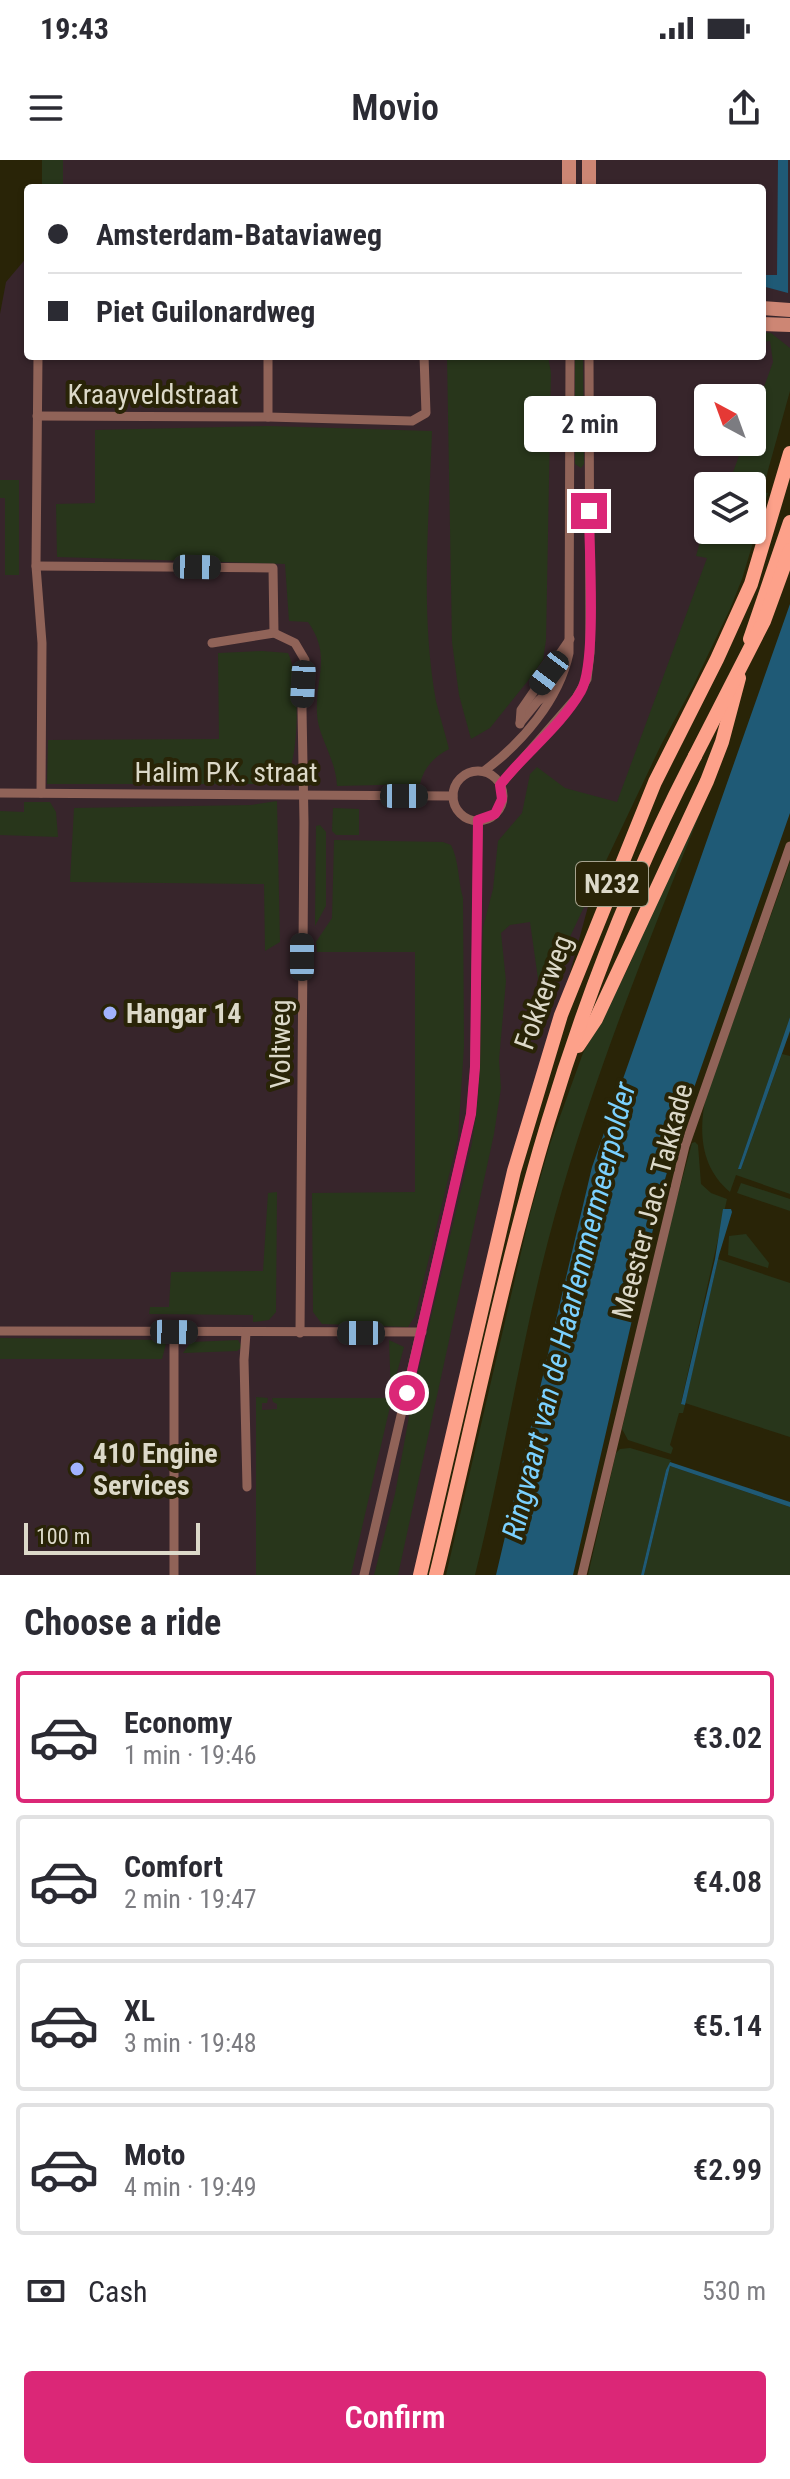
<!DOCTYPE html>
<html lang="en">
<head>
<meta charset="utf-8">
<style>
	body { margin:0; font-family:"Roboto Condensed",sans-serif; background:#f7f7f7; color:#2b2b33; height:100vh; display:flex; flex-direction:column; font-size:30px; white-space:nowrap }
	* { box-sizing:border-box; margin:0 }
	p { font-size:26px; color:#7c7c81 }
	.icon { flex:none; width:44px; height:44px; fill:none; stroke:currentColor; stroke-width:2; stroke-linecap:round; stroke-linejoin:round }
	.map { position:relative; height:1415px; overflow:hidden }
	.panel { display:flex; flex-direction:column; background:#fff; flex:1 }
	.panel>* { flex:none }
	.top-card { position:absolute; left:24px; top:24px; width:742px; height:176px; border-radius:8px; box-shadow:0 2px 6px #0004; display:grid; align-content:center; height:176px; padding:0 24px; background:#fff }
	.needle { width:52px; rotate:319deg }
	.buttons { position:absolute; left:694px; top:224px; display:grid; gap:16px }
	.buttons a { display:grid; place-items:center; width:72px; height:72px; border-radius:8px; background:#fff; box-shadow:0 2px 6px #0004; font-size:40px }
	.scale { position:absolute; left:24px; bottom:20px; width:176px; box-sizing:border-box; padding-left:8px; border:4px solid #dcd9c9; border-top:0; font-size:22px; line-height:28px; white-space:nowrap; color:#dcd9c9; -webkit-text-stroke:6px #292407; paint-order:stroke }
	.end { position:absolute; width:36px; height:36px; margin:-18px; border:10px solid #db2777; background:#fff; box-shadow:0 0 0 4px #fff }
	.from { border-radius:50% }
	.bubble { position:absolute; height:56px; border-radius:8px; background:#fff; box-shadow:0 2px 6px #0004; font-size:26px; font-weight:600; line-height:56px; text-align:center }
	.car { position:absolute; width:24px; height:48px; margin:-24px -12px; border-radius:10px; box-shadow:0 0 6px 2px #0007; background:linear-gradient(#222 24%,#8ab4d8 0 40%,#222 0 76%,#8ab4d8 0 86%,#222 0) }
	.top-card b { display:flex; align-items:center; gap:28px; height:76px; font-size:30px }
	.top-card b+b { border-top:2px solid #e1e1e2 }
	.top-card i { width:20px; height:20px; background:#2b2b33 }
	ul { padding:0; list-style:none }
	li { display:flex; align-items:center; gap:24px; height:132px; margin:0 16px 12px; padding:0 8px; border:4px solid #e1e1e2; border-radius:8px }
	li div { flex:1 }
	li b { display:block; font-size:30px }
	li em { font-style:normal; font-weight:600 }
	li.selected { border-color:#db2777 }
	li>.icon { width:72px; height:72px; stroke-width:1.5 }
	h2 { padding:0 24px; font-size:36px; line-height:96px }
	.pay { display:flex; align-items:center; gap:20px; height:88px; padding:0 24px; font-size:30px }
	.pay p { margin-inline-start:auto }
	.action { display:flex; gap:16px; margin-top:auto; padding:16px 24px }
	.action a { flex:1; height:92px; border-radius:8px; background:#db2777; color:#fff; font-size:32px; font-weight:600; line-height:92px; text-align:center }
	.status { display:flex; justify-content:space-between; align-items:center; height:56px; padding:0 40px; background:#fff; direction:ltr }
	.status svg { height:22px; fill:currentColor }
	header { display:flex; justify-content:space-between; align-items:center; height:104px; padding:0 24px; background:#fff; font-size:36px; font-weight:600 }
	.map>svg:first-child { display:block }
	.industrial { fill:#37252b; fill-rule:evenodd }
	.green { fill:#28361b }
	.water { fill:#1f5a76 }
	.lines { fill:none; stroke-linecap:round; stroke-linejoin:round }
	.street { stroke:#906358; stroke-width:9 }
	.secondary { stroke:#cd8674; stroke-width:14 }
	.primary { stroke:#fda18a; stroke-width:14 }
	.primary-bridge { stroke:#fda18a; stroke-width:14 }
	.route { stroke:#db2777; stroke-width:10 }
	.poi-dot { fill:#a1b3fd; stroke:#292407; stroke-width:3 }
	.labels { text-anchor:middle; stroke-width:8; stroke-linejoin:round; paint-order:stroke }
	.shield { fill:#292407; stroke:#a6a38f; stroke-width:2 }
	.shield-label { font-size:26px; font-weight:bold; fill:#dcd9c9 }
	.street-label { font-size:28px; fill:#dcd9c9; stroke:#292407 }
	.poi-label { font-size:28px; font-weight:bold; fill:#dcd9c9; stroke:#292407; text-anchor:start }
	.water-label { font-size:30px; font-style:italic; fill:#7bd1ff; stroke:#292407 }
</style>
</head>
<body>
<div class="status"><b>19:43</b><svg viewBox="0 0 49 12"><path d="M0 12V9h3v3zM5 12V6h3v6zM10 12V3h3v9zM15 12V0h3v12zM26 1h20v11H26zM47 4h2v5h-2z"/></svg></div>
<header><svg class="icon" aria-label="menu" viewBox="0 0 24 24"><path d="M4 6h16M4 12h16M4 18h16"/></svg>Movio<svg class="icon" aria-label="share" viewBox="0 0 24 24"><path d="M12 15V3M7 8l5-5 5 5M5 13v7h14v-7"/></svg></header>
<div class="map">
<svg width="790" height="1415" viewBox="0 0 790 1415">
	<rect width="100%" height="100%" fill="#292407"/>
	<path class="industrial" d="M63,0H790V204L750,326H708V370H734L602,695L503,1060L417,1415H0V154L6,122L28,96V196H762V28H63ZM708,238H752V282H708Z"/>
	<g class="green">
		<rect x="42" y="0" width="21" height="28"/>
		<polygon points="762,173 771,173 790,188 790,231 762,332 768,333 742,419 730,449 693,526 661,585 567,783 535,875 539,826 530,762 510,765 501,773 506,821 499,900 501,928 494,974 398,1415 374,1415 395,1334 413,1234 472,983 478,938 483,767 493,729 498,681 522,653 530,614 537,607 565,628 617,642 707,398 696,396 708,354 708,370 752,370 752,326 728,326 744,282 752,282 752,260 773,202 770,181 762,182"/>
		<polygon points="447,196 548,196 551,213 546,480 543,500 531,517 490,568 471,579 459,535 452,482"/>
		<polygon points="575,196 583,196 584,304 581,308 575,304"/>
		<path d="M269,266L432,271C429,360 420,453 436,541C440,557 445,573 449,589C434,597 424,607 420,624L337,626C336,599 318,577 317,554C315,517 332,496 308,462L289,461L285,404L57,397L56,344L95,343V270Z"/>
		<polygon points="0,320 19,320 19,415 5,415 5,338 0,338"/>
		<path d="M262,491L288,493C300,517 301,605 282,624H47L48,580L219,579L218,493Z"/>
		<polygon points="277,641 280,782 265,791 264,724 70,722 74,648 251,645"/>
		<polygon points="24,642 50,642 56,652 58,677 0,675 0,651 24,652"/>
		<path d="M703,646C649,780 594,915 555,1055C522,1173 505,1296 475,1415H446L530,1054L550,984L583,893L629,806L682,678Z"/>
		<polygon points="333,648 359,649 359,675 336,675 332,671"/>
		<polygon points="320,665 326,672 326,746 315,766 316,666"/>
		<path d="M334,680L443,682L451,685C459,700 458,721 463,738L464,886L458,978L415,1156L408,1167L322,1164L313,1152L312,1033L415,1032V792H317L316,782L332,758Z"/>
		<path d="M790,702V857L738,1009H741L782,894L790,896V1034L736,1015L730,1032C701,1008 698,972 706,937Z"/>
		<polygon points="695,982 698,985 701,1024 711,1033 727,1039 681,1243 685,1245 683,1253 679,1253 670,1285 673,1288 671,1294 628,1280 622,1269 665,1082 692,983"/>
		<polygon points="741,1023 790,1039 790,1051 737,1033"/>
		<polygon points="277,1032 276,1152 269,1160 253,1162 253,1155 149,1154 150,1147 169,1147 171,1112 263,1111 268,1033"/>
		<polygon points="746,1074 769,1103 768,1108 728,1095 729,1076"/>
		<polygon points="718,1099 790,1123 790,1277 685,1243"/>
		<polygon points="0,1178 167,1180 162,1199 0,1199"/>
		<polygon points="238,1180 242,1187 237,1191 183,1193 191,1182"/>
		<polygon points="389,1180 404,1187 391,1235"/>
		<polygon points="256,1237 268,1238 267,1243 262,1243 262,1250 277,1249 277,1244 273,1242 272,1238 392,1238 351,1415 256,1415"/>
		<polygon points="630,1288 671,1300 666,1310 641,1415 588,1415 616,1293 620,1289"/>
		<polygon points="670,1306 790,1347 790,1415 644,1415"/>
	</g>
	<g class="water">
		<polygon points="778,0 788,0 788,133 762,126 762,115 777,115"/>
		<polygon points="790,444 790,653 680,968 663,1026 573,1415 496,1415 592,1007"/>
		<polygon points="790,857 790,871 741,1009 738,1009"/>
		<polygon points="723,1049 731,1049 732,1052 719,1095 685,1245 681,1244 715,1099"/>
		<polygon points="670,1302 790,1342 790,1347 670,1306 644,1415 641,1415 666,1310"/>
	</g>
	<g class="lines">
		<g class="street">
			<polyline points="38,196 36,406 42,483 41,633"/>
			<polyline points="268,196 268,257"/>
			<polyline points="37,256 268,257 412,261 426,253 424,196"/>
			<polyline points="36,406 273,408 274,473"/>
			<polyline points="212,483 274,473 295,483 305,500 302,549 304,662 300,1173"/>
			<polyline points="520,563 538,541 557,525"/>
			<polyline points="520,564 521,550 570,479"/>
			<path d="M484,611C522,583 559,540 569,493L570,196"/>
			<circle cx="478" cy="636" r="25"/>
			<polyline points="500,625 576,538 587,519 590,493 589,196"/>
			<polyline points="0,633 453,636"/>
			<polyline points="0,1171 422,1172"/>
			<polyline points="174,1172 174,1415"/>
			<polyline points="246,1173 244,1200 247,1327"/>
			<polyline points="364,1415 471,954 475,907 478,660"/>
			<polyline points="582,1415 685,986 790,686"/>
		</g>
		<g class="secondary">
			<polyline points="589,0 589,28"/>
			<polyline points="569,28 569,0"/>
			<polyline points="762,148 790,150"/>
			<polyline points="762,164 790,165"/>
		</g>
		<g class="primary">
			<polyline points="750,479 790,362"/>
			<polyline points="578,886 596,859 707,621 722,582 739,518"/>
			<polyline points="420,1415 514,1011 561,855 655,622 717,499 751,424 790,293"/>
			<path d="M436,1415C473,1264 503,1110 548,962C586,836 634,713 695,596"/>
		</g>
		<polyline class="primary-bridge" points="695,596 764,461 790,390"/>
	</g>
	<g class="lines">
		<path class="route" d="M407,1233L471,954L475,907L478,660L495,654L502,639L500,625C525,593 561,566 581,531C597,503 589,389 589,351"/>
	</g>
	<g class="poi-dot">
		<circle cx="110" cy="853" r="8"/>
		<circle cx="77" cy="1309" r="8"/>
	</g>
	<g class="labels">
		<rect class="shield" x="576" y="702" width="72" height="44" rx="6"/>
		<g class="shield-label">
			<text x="612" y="733">N232</text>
		</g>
		<g class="street-label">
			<text x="153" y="244">Kraayveldstraat</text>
			<text x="226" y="622">Halim P.K. straat</text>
			<text transform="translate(543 832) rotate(-70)" y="10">Fokkerweg</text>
			<text transform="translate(280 884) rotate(-90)" y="10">Voltweg</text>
			<text transform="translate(652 1041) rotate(-75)" y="10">Meester Jac. Takkade</text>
		</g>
		<g class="poi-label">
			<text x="126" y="863">Hangar 14</text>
			<text x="93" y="1303">410 Engine<tspan x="93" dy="32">Services</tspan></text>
		</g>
		<g class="water-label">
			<text transform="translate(569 1151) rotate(-76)" y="10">Ringvaart van de Haarlemmermeerpolder</text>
		</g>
	</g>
</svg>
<div class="buttons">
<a><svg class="needle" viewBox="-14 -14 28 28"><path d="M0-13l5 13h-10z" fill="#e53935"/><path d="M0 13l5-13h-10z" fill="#7c7c81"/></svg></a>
<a><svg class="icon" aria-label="layers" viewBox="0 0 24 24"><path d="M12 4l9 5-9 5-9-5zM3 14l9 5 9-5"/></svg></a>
</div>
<div class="scale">100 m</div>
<i class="end from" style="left:407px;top:1233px"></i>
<i class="end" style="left:589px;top:351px"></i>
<div class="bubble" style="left:524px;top:236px;width:132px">2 min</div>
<i class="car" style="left:197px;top:407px;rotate:91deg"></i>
<i class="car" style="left:549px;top:513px;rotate:217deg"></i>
<i class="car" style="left:303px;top:524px;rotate:183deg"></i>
<i class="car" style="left:404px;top:636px;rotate:90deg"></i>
<i class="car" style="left:302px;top:797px;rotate:0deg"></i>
<i class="car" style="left:174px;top:1172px;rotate:91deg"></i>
<i class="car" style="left:361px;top:1173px;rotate:270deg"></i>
<div class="top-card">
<b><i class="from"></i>Amsterdam-Bataviaweg</b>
<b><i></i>Piet Guilonardweg</b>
</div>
</div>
<section class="panel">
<h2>Choose a ride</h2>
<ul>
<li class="selected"><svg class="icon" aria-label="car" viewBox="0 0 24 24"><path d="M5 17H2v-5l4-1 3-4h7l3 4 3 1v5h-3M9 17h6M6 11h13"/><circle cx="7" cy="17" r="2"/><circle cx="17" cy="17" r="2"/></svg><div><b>Economy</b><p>1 min · 19:46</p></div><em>€3.02</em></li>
<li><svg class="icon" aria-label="car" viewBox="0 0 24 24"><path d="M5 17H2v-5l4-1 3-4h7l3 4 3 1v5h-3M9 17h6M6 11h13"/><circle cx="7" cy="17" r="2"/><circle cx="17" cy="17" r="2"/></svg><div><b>Comfort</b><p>2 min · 19:47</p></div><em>€4.08</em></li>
<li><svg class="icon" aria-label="car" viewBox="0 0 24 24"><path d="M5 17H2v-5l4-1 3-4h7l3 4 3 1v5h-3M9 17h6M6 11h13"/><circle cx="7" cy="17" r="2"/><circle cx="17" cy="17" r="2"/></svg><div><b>XL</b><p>3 min · 19:48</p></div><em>€5.14</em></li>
<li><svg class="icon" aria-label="car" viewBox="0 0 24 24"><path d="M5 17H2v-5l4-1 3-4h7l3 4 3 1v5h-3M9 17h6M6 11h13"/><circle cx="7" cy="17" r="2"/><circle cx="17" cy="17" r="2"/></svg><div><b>Moto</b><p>4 min · 19:49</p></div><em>€2.99</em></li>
</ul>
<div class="pay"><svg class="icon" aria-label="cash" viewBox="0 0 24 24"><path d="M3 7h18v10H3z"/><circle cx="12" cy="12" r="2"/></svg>Cash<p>530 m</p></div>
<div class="action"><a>Confirm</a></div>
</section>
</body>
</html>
